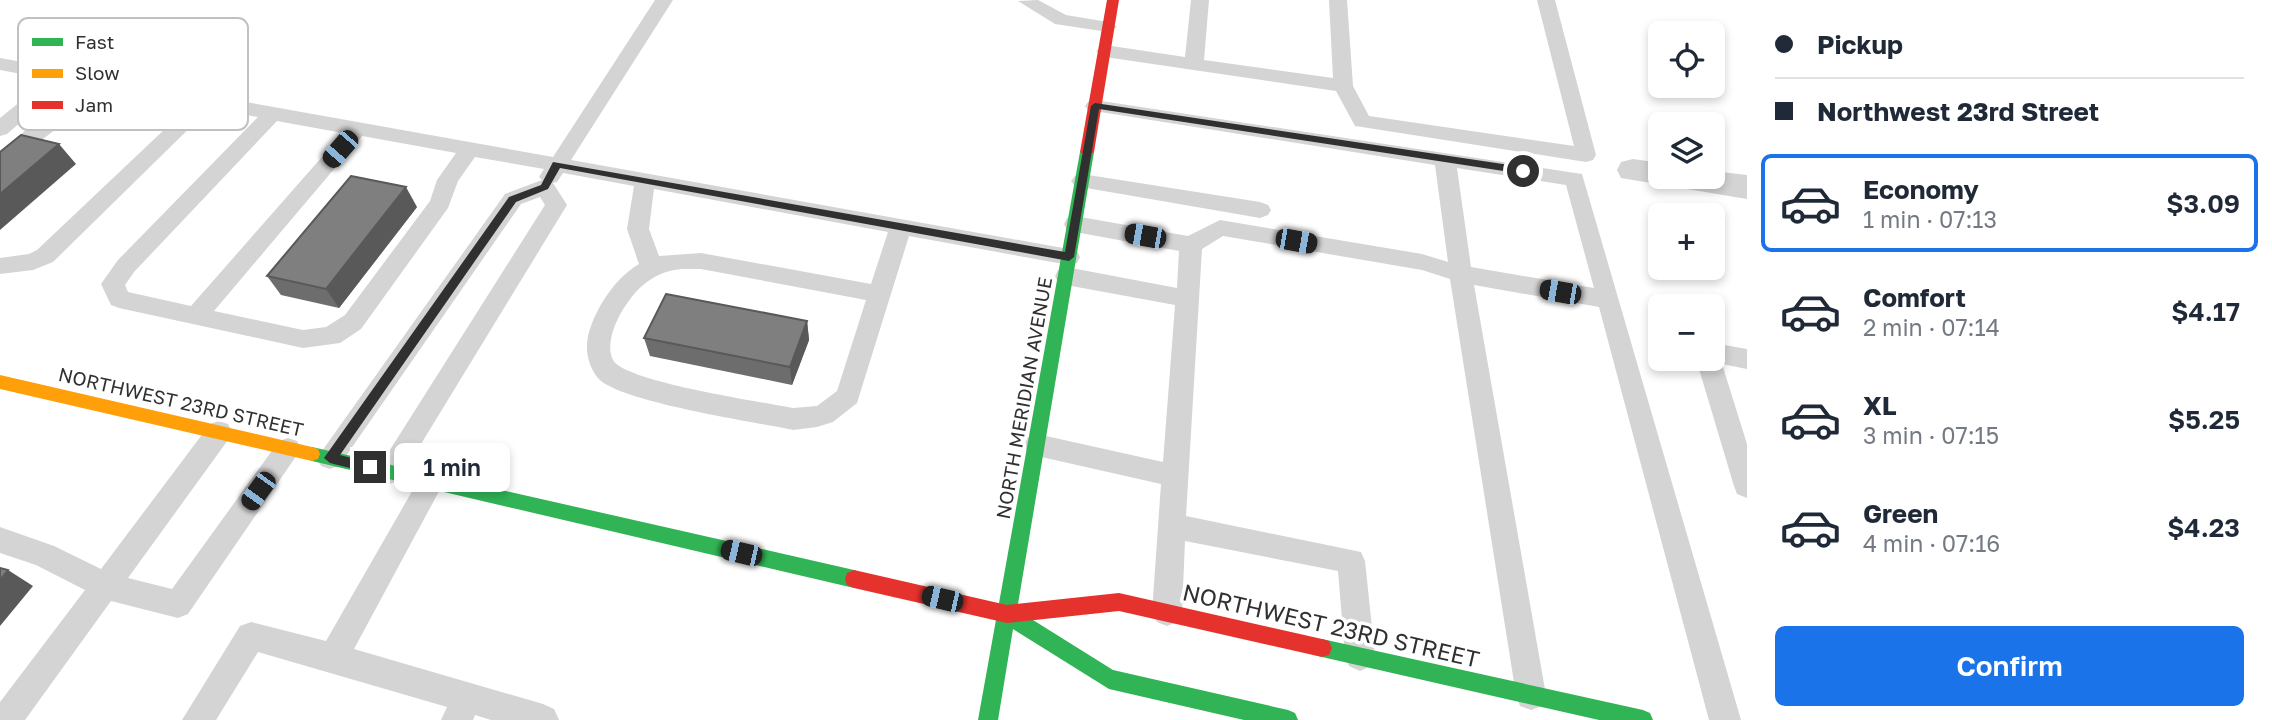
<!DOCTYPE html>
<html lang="en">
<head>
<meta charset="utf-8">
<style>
	body { margin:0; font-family:"Golos Text",sans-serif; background:#f2f2f3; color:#1f2937; height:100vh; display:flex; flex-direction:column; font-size:26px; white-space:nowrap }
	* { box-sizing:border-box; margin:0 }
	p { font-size:23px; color:#747a83 }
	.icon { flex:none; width:38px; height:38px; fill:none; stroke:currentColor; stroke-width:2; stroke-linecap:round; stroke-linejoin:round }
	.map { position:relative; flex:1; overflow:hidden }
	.drawer { display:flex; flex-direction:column; background:#fff; width:525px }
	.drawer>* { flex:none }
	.hud { display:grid; align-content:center; height:154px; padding:0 28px; background:#fff }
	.controls { position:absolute; left:1648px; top:21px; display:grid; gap:14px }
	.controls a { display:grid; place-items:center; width:77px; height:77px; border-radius:10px; background:#fff; box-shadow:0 4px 10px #0003; font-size:35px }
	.end { position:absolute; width:32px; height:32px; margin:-16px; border:9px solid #303030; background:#fff; box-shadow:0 0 0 4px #fff }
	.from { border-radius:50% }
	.bubble { position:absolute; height:49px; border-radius:10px; background:#fff; box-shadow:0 4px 10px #0003; font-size:23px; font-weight:600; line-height:49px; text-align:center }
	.car { position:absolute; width:21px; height:42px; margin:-21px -10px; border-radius:9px; box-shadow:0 0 5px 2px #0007; background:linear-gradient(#222 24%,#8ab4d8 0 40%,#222 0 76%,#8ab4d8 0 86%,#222 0) }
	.hud b { display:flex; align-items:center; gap:24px; height:66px; font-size:26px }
	.hud b+b { border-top:2px solid #e0e1e3 }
	.hud i { width:18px; height:18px; background:#1f2937 }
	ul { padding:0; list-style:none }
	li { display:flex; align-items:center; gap:21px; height:98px; margin:0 14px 10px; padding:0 14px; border:4px solid transparent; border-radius:10px }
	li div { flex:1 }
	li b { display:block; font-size:26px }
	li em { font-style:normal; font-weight:600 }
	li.current { border-color:#1a73e8 }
	li>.icon { width:63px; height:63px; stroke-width:1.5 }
	.action { display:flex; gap:14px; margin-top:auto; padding:14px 28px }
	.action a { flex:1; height:80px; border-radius:10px; background:#1a73e8; color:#fff; font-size:28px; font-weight:600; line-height:80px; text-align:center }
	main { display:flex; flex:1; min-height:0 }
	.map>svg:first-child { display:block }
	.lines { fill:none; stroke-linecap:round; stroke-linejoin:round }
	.lane { fill:#d4d4d4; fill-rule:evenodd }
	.street { fill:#d4d4d4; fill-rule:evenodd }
	.fast { fill:#30b455; fill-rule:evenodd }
	.slow { fill:#ff9f0a; fill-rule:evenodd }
	.jam { fill:#e5322d; fill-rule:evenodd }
	.wall { fill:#6d6d6d }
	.shaded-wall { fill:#595959 }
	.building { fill:#7f7f7f; stroke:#595959; stroke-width:2 }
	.route { fill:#303030 }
	.labels { text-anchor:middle; stroke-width:7; stroke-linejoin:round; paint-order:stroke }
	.street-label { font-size:19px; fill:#303030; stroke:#fff }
	.near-street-label { font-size:23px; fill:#303030; stroke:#fff }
	.key { fill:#fff; stroke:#c1c1c1; stroke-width:2 }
	.key-label { font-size:19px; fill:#303030 }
</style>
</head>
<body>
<main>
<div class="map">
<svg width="1747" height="720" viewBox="0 0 1747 720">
	<rect width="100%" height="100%" fill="#fff"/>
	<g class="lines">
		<g class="lane">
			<path d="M655,0H673L571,160L1069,249L1077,251L1080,257L1077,263L1069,265L909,236L857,403L833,422L817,427L793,430C757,422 616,402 597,377C586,362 584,344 591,326C600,302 617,277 639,264L627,229L634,186L563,173L557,182L553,183L567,205L399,480L390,484L381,480L377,472L381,464L545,205L540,197L521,204L339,466L330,469L321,466L317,458L505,194L542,180L539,177L544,169L475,157L458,181L448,208L361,329L340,343L303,348L119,308L111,305L101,284L118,260L258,117L210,108L53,262L33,270L0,274V258L29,254L37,250L167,127C78,105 73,111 7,171L0,173V154C14,141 29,125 46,115C87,91 135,107 178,116L191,105L67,82L7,134L0,136V118L48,79L0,70V58L553,157ZM277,121L343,133L191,306L128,292L125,285L134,272ZM362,136L456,153L437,180L430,201L345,315L326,327L303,330L214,311ZM654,189L888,232L871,284L701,253L659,256L649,229ZM682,269H701L866,300L837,391L817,406L793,408C763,402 625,382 613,360C605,344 616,319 626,305C640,284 657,271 682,269Z"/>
			<polygon points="1038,0 1066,15 1108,22 1117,27 1108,32 1055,24 1018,1"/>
			<polygon points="1191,0 1209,0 1204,60 1333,78 1329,0 1347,0 1353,86 1369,116 1574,146 1537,0 1555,0 1596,155 1593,160 1586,162 1362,127 1355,126 1336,91 1105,57 1096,51 1105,45 1185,57"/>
			<path d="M1095,100L1582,174L1741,720H1709L1599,307L1474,285L1546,695L1542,706L1531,710L1520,706L1516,695L1450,279L1422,270L1223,236L1202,249L1186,516L1361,552L1365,561L1375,656L1371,666L1360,671L1349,666L1345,656L1338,571L1185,541L1182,612L1177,622L1167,626L1157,622L1152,612L1161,484L1037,456L1028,453L1024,445L1028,437L1037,434L1163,462L1175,305L1066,285L1058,282L1055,276L1058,270L1066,267L1177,288L1179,251L1075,232L1067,230L1064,224L1067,218L1075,216L1188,236L1220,220L1422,254L1448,262L1435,165L1088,110L1085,106L1088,102ZM1457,168L1566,185L1594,288L1471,267Z"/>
			<polygon points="1082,174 1260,202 1268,205 1271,210 1268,215 1260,218 1075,186 1071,181 1075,176"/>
			<polygon points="1713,343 1747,349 1747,369 1722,364 1747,444 1747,498 1737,494 1734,486 1696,359 1713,359"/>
			<polygon points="219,421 228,424 232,432 228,440 128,578 172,589 279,441 288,438 297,441 301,449 188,614 178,618 111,601 25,720 0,720 0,702 85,590 36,565 0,553 0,527 54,546 101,569 210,424"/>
			<polygon points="431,470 440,474 444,482 354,649 543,704 554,709 559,720 491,720 475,715 473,720 441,720 447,707 258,652 216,720 182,720 240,626 251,622 326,641 422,474"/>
		</g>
		<polygon class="street" points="1633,159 1661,163 1661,177 1713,177 1713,171 1747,175 1747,199 1621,178 1617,170 1621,162"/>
		<g class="fast">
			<polygon points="1087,148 1094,152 1017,610 1113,670 1288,710 1295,713 1298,720 1244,720 1109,689 1013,629 998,720 978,720 1080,152"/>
			<polygon points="312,447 854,570 861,573 863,579 861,585 854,588 312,461 306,459 304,454 306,449"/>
			<polygon points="1322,639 1643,710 1650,713 1653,720 1599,720 1322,657 1315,655 1312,648 1315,641"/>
		</g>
		<polygon class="slow" points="0,375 312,447 318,449 320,454 318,459 312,461 0,389"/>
		<g class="jam">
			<polygon points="1107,0 1119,0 1094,152 1087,156 1080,152"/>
			<polygon points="854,570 1007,605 1119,593 1322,639 1329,641 1332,648 1329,655 1322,657 1119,611 1007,623 854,588 847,585 845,579 847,573"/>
		</g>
	</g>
	<g class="wall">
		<polygon points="417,207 339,308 281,295 267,276"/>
		<polygon points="807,321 809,340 792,385 650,356 644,338"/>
	</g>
	<g class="shaded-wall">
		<polygon points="59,144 76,164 0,230 0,194"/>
		<polygon points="406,187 417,207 339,308 326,289"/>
		<polygon points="807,321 809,340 792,385 790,367"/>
		<polygon points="8,570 33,586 0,626 0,580"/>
	</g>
	<g class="building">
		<polygon points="21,135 59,144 0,194 0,152"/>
		<polygon points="351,176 406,187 326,289 267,276"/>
		<polygon points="666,294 807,321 790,367 644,338"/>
		<polygon points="0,568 8,570 0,580"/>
	</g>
	<polygon class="route" points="1095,103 1523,167 1528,171 1523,174 1099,109 1074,257 1069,261 560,168 548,189 516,202 340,455 374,464 374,471 370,473 330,463 324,458 509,197 541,185 553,162 1065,252 1091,106"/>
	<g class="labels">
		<g class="street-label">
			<text transform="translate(1024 398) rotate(-80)" y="7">NORTH MERIDIAN AVENUE</text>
			<text transform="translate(181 402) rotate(13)" y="7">NORTHWEST 23RD STREET</text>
		</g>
		<g class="near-street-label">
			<text transform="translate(1331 626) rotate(13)" y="8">NORTHWEST 23RD STREET</text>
		</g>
	</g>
	<rect x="18" y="18" width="230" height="112" rx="10" class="key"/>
	<rect x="32" y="38" width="31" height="8" fill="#30b455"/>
	<rect x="32" y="69" width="31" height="9" fill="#ff9f0a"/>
	<rect x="32" y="101" width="31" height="8" fill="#e5322d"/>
	<g class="key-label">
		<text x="75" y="49">Fast</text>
		<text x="75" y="80">Slow</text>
		<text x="75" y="112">Jam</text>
	</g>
</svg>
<div class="controls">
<a><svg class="icon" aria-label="locate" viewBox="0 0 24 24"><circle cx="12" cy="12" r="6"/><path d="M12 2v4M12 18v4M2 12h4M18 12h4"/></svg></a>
<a><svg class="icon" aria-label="layers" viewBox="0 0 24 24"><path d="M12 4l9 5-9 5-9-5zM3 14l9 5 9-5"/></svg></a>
<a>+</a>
<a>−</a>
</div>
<i class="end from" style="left:1523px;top:171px"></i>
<i class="end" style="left:370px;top:467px"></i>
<div class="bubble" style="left:394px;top:443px;width:116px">1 min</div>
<i class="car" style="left:340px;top:149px;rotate:221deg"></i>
<i class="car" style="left:1145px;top:236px;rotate:280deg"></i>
<i class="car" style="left:1296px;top:241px;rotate:100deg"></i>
<i class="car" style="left:1560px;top:292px;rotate:280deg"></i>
<i class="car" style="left:258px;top:491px;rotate:216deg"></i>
<i class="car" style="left:741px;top:553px;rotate:283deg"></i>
<i class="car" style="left:942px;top:599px;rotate:283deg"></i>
</div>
<section class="drawer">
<div class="hud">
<b><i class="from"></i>Pickup</b>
<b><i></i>Northwest 23rd Street</b>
</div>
<ul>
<li class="current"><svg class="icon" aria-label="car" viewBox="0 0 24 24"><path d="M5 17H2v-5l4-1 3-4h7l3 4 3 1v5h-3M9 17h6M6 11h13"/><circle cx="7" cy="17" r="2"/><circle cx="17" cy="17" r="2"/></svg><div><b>Economy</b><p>1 min · 07:13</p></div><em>$3.09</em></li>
<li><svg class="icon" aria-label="car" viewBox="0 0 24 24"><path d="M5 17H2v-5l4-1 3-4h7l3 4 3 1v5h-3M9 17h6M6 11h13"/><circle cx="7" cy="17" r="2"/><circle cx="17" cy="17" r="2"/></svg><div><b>Comfort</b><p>2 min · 07:14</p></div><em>$4.17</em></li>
<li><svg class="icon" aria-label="car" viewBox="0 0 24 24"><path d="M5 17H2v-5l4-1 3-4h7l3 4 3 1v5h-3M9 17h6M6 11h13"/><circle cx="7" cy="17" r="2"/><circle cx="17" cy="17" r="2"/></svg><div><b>XL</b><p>3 min · 07:15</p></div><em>$5.25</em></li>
<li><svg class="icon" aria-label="car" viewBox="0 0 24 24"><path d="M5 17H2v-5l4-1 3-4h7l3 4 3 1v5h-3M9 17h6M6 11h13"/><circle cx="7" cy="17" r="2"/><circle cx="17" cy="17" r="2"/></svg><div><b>Green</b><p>4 min · 07:16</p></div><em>$4.23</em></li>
</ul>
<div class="action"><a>Confirm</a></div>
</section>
</main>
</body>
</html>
